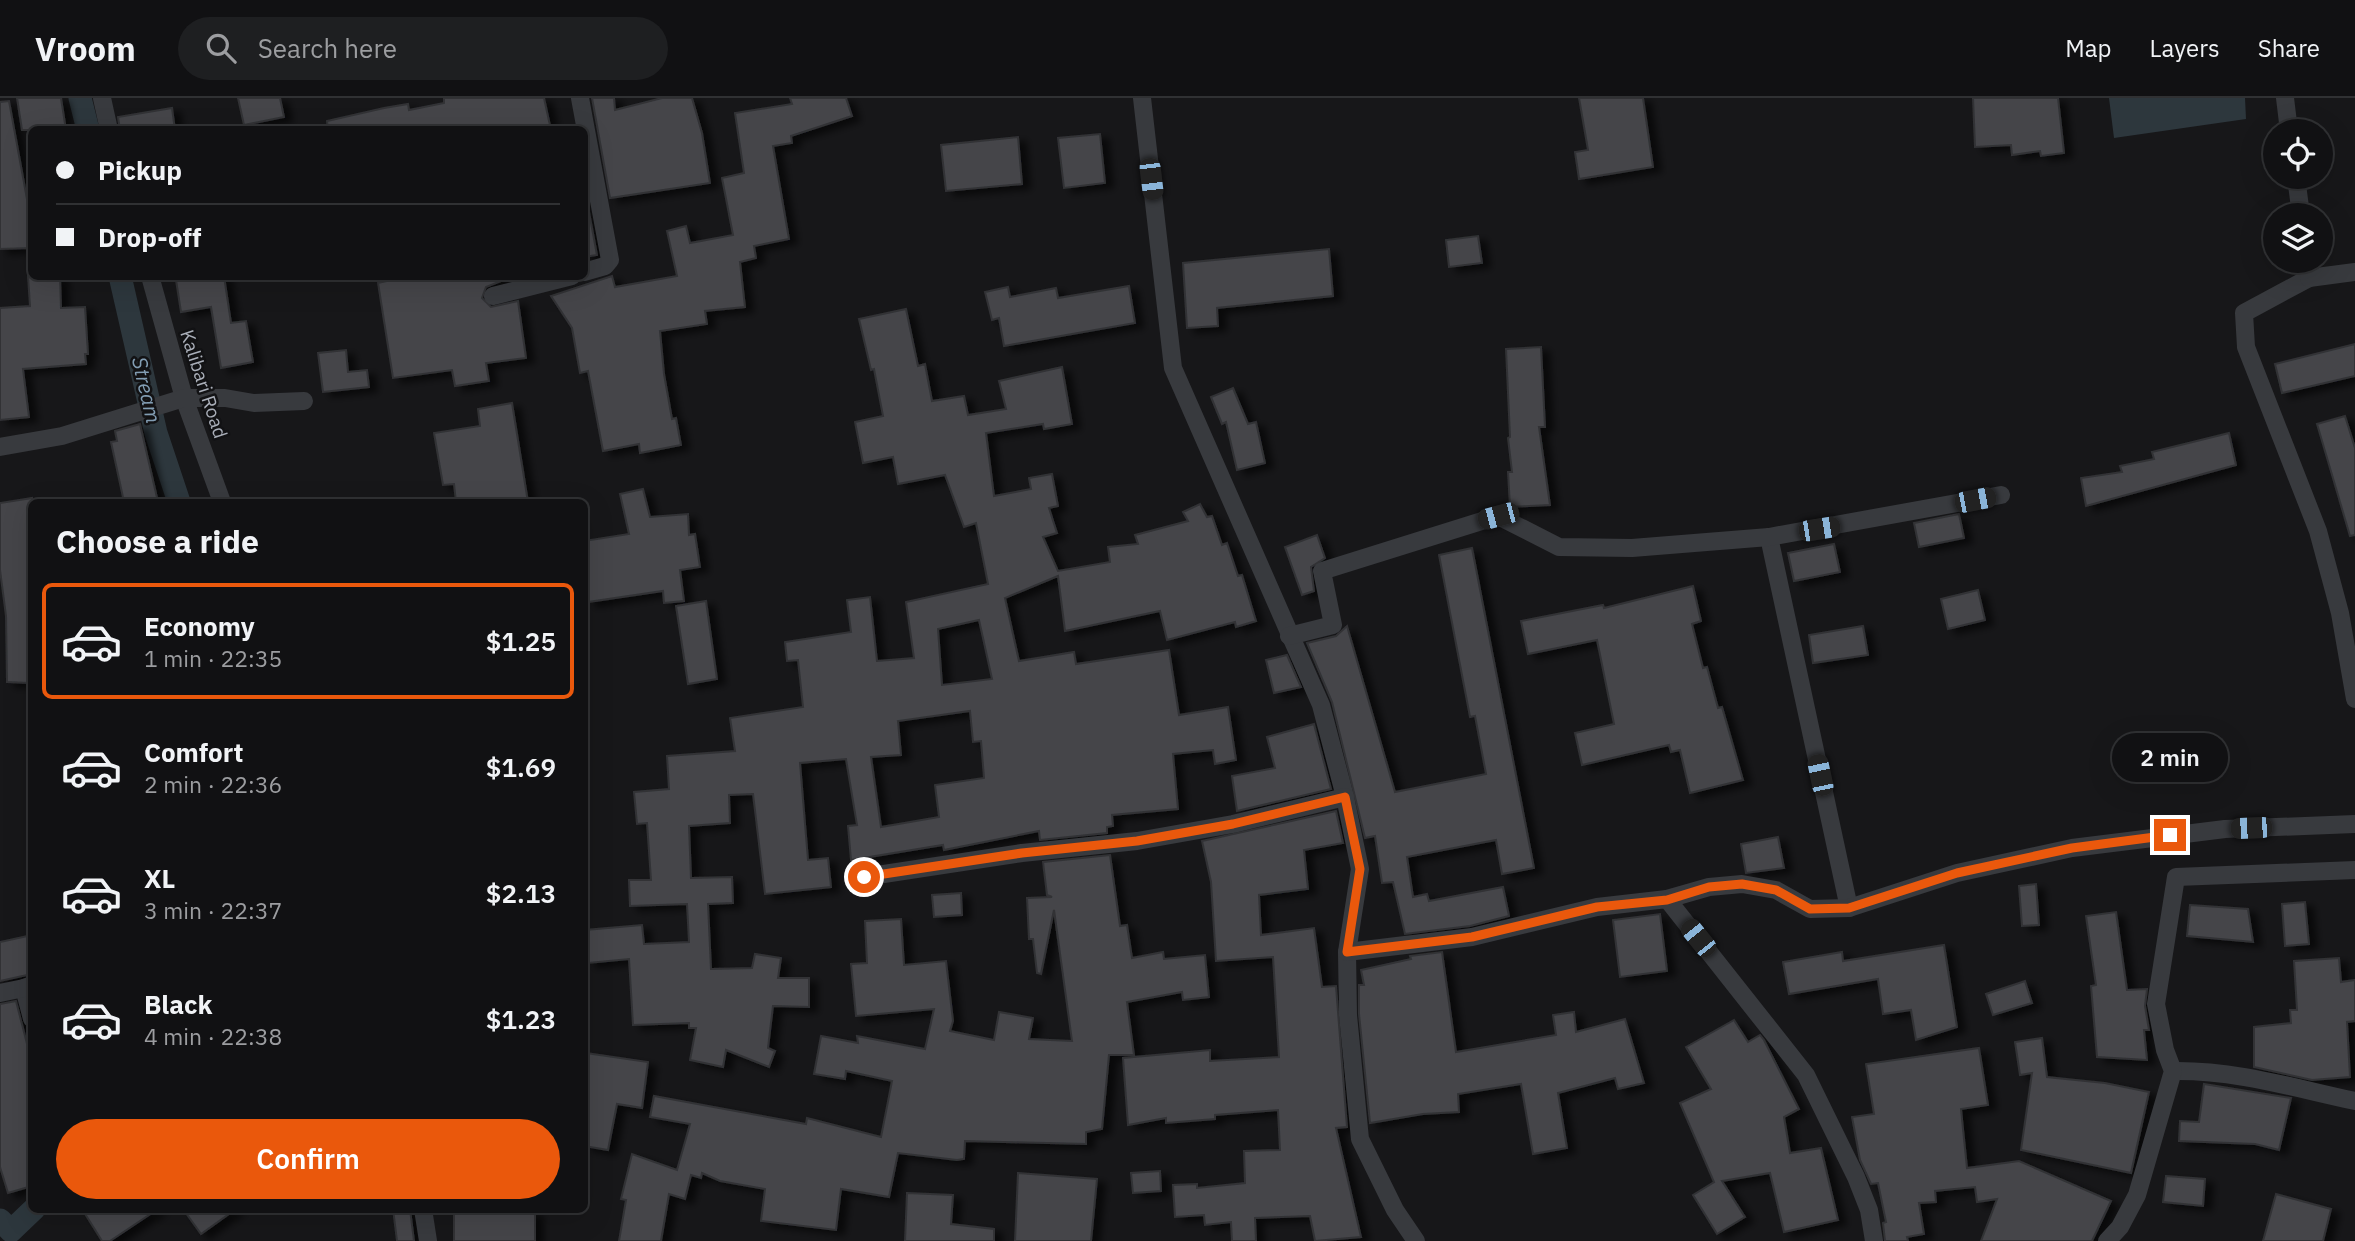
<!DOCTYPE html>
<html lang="en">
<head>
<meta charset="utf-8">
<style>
	body { margin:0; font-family:"IBM Plex Sans",sans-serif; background:#1e1f21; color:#f1f3f6; height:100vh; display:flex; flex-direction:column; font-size:26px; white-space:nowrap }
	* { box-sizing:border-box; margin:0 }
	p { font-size:23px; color:#9c9da0 }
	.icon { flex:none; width:38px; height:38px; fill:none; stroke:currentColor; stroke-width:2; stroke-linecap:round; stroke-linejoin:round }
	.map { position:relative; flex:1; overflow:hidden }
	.side { position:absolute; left:28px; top:401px; width:560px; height:714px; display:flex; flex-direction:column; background:#111113; border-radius:10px; box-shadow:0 7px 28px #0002,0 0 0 2px #303133 }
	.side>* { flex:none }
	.top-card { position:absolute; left:28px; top:28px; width:560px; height:154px; border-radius:10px; box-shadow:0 7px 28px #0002,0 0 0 2px #303133; display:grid; align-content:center; height:154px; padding:0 28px; background:#111113 }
	.tools { position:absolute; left:2263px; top:21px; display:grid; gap:14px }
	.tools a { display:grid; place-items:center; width:70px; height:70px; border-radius:50%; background:#111113; box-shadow:0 7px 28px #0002,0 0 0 2px #303133; font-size:35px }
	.end { position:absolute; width:32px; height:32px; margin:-16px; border:9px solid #ea580c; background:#fff; box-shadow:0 0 0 4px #fff }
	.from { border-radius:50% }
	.bubble { position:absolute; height:49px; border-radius:24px; background:#111113; box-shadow:0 7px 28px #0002,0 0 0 2px #303133; font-size:23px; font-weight:600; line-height:49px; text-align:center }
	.car { position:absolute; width:21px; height:42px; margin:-21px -10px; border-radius:9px; box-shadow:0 0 5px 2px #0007; background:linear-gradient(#222 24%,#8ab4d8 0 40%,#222 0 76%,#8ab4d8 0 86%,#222 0) }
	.top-card b { display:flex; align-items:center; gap:24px; height:66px; font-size:26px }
	.top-card b+b { border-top:2px solid #303133 }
	.top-card i { width:18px; height:18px; background:#f1f3f6 }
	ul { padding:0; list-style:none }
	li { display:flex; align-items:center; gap:21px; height:116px; margin:0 14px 10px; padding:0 14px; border:4px solid transparent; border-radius:10px }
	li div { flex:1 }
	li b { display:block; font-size:26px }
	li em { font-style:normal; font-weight:600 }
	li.active { border-color:#ea580c }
	li>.icon { width:63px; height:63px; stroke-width:1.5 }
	h2 { padding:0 28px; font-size:32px; line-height:84px }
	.action { display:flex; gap:14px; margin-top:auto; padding:14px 28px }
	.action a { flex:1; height:80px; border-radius:42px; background:#ea580c; color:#fff; font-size:28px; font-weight:600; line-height:80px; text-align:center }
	header { display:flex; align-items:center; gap:42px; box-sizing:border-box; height:98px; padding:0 35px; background:#111113; border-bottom:2px solid #303133 }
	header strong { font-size:33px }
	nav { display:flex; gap:38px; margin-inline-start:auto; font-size:24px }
	.search { width:490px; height:63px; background:#1e1f21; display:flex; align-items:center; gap:18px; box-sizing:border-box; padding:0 24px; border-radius:38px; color:#9c9da0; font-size:26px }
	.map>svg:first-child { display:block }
	.water { fill:#2d373d }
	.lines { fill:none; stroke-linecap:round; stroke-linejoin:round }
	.canal { stroke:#2d373d; stroke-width:23 }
	.building { fill:#444549; stroke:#313235; stroke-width:2; fill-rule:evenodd; filter:url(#shadow) }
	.minor { stroke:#383a3e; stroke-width:18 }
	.route { stroke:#ea580c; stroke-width:9 }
	.labels { text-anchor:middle; stroke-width:5; stroke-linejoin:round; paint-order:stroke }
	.street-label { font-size:19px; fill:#aaafb9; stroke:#121214 }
	.water-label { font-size:21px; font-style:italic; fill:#829db3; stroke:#121214 }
</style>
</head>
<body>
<header>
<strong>Vroom</strong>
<div class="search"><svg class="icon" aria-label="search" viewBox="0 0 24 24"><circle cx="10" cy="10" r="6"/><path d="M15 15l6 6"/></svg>Search here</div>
<nav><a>Map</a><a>Layers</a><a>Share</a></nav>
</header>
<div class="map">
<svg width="2355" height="1143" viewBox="0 0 2355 1143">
	<defs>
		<filter id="shadow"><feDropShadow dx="8" dy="4.5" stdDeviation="3.5" flood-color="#0009"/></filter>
	</defs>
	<rect width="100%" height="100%" fill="#171719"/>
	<polygon class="water" points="2109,0 2245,0 2246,21 2114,40"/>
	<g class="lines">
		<g class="canal">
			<polyline points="80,0 88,32"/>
			<polyline points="120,178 156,335 179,404"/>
			<polyline points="0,1122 11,1133 34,1111"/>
		</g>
	</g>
	<g class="building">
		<polygon points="17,0 61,0 66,32 22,32"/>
		<polygon points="238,0 280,0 284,19 244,27"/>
		<polygon points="444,0 544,0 551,32 328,32 327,23 384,10 408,6 409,12 444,5"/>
		<polygon points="592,0 614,0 615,12 662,0 692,0 702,35 710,85 610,100"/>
		<polygon points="790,0 846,0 852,18 791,38 792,45 773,48 789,141 754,148 756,160 740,164 745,209 705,213 707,226 660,233 664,276 672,321 676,320 681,347 640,355 639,346 603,353 588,273 580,275 572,230 551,198 612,178 615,189 677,178 667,133 686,128 690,145 733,137 722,80 744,75 735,15 792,6"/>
		<polygon points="1579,0 1643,0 1653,69 1579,81 1575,54 1588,52"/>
		<polygon points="1973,0 2058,0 2064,55 2041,58 2040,53 2012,57 2011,47 1975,49"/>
		<polygon points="9,3 27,101 32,101 32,150 0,151 0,4"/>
		<polygon points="172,10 175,32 120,32 118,19"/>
		<polygon points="1100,36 1105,85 1064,90 1058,40"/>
		<polygon points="1018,39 1022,86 946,93 941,47"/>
		<polygon points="584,87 597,157 584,159"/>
		<polygon points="1478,138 1482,165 1449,169 1446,142"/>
		<polygon points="1329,151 1333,198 1217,210 1218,228 1187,230 1183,165"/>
		<polygon points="28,178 60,178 61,210 85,209 88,256 85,256 86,266 23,271 29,319 0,322 0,210 30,208"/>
		<polygon points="201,178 224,178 231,225 246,223 253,264 221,270 211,209 181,214 176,182"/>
		<polygon points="408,178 514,178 486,189 482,200 491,209 518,203 526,260 486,265 489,283 455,288 452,272 393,280 378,185"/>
		<polygon points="1129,188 1135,225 1004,248 999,220 992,222 985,194 1008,189 1010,199 1056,190 1058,200"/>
		<path d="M906,211L918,268L925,266L932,303L964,298L968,317L1006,311L999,283L1062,269L1072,326L1044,331L1043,326L986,335L994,398L1031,391L1029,380L1052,376L1058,408L1049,410L1057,435L1043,439L1058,473L1110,464L1108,449L1138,446L1135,437L1188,423L1183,414L1200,406L1207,419L1212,418L1222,447L1227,445L1238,478L1242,477L1256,523L1236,529L1235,524L1167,542L1160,513L1065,533L1058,478L1005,500L1019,563L1074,554L1076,566L1169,552L1179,617L1228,609L1236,662L1215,666L1213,652L1173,656L1178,711L1112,717L1113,728L1107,729V735L1040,742L1039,733L944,752L943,747L851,762L848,728L857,727L846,661L800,665L808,762L828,760L831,789L765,796L753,696L729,697L730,725L689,728L691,780L732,779L733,805L708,806L711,871L752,870L755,856L781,860L778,880H809V909L773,908L768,950L775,953L769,969L726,952L723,969L690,962L696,930H689V925L633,927L629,861L588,865L585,832L642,827L644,846L689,844L687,806L630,808L629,782H651L647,725L637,726L634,694L669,691L667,658L735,653L730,620L803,609L798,562L787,563L785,544L851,534L847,502L870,499L877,563L914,560L906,504L988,486L976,425L964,429L945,377L898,386L893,359L863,365L855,324L883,318L874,271L871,272L859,221ZM979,522L992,581L942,587L938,531ZM970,613L973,644L981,643L984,680L935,687L939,719L881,729L871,659L901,657L898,623Z"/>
		<polygon points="2355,246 2355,278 2282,295 2275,266"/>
		<polygon points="1541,249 1545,329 1539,329 1550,407 1510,409 1508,374 1512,374 1508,340 1510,339 1506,251"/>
		<polygon points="346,252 348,274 367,272 369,289 323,294 318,255"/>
		<polygon points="1233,290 1248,326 1256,324 1265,365 1237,372 1226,324 1222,326 1211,299"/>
		<polygon points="512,305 528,404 456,404 454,386 443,387 434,335 480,328 478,311"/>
		<polygon points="2345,318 2355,350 2355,437 2350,438 2317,326"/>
		<polygon points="140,326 158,404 124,404 111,344 117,343 115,333"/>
		<polygon points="2229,335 2236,367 2086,408 2081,380 2122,374 2120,368 2154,361 2152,354"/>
		<polygon points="643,391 650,419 688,416 689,437 695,436 700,469 680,472 684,503 664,505 663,493 588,504 584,443 629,436 620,396"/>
		<polygon points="32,400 28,585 7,584 6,518 0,472 0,405"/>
		<polygon points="1959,416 1964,440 1919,449 1914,425"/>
		<polygon points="1317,437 1325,460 1311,469 1314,493 1302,497 1285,449"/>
		<polygon points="1834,446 1840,474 1794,483 1788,455"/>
		<polygon points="1472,450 1534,770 1502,776 1496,742 1407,759 1413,799 1427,796 1429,803 1503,789 1509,818 1470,828 1405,836 1393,784 1382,785 1375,738 1365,740 1332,604 1307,545 1336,538 1347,528 1395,694 1486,676 1475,618 1470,619 1439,457"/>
		<polygon points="1693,488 1701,523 1692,526 1703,570 1707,569 1718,610 1722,609 1743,682 1690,695 1680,652 1671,654 1669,647 1582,667 1575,635 1614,626 1597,542 1528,556 1521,523 1603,507 1604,510"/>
		<polygon points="1978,492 1985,522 1948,531 1941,501"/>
		<polygon points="706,503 717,581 688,586 676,508"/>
		<polygon points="1863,528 1868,557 1813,565 1809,537"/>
		<polygon points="1287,557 1301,589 1274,595 1266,562"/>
		<polygon points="1314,626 1331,691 1237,713 1232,678 1275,670 1267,639"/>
		<polygon points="1336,713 1343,745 1304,752 1308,791 1259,797 1261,837 1314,830 1322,889 1336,888 1347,1029 1336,1030 1361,1139 1315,1143 1310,1118 1255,1120 1256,1143 1232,1143 1231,1124 1205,1127 1204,1117 1175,1119 1173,1087 1197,1086 1197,1090 1245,1085 1244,1053 1280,1052 1278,1012 1215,1017 1215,1021 1166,1025 1166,1020 1128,1027 1123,960 1210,952 1210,963 1279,959 1273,859 1216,863 1211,784 1202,743"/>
		<polygon points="1778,739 1784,770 1746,775 1741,746"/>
		<polygon points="1110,757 1120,828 1127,827 1132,860 1163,854 1164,861 1205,857 1209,899 1183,902 1182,894 1127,904 1134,957 1109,957 1102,1031 1086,1034 1086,1046 965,1043 964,1061 957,1062 898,1055 889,1099 841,1091 836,1132 761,1123 765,1091 720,1083 702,1075 701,1080 691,1077 685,1101 669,1096 661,1143 619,1143 626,1102 621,1101 632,1056 677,1072 690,1026 650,1019 654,998 806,1026 807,1020 881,1039 892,983 846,973 845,981 814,976 821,938 858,945 857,938 925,951 934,911 856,918 851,866 867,865 865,823 901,821 904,867 946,863 953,923 950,933 994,942 999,914 1033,920 1029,941 1072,943 1054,812 1041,876 1037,875 1033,841 1029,841 1027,800 1052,799 1047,797 1043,764"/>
		<polygon points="2036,786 2039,827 2022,828 2019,788"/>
		<polygon points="961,795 962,817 934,819 932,797"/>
		<polygon points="2305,804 2309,846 2285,848 2282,806"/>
		<polygon points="2190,807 2248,811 2253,844 2187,838"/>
		<polygon points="2116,814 2127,892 2147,891 2145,908 2149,932 2144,932 2147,962 2097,959 2091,888 2096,887 2086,818"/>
		<polygon points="1660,816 1667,873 1620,879 1613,822"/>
		<polygon points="32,837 32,876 0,883 0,844"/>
		<polygon points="1944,847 1957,929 1916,942 1911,912 1883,916 1878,881 1789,896 1783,864 1842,854 1843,863"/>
		<polygon points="1442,854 1456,954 1556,937 1553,917 1574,914 1576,934 1625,921 1644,985 1618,991 1615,980 1558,995 1567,1050 1533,1056 1521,986 1458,996 1459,1014 1423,1016 1370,1025 1359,916 1359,887 1364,887 1361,872 1411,861 1410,858"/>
		<polygon points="2339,860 2341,884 2355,882 2355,923 2347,924 2350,979 2312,982 2254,969 2254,929 2291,925 2290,912 2297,912 2294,863"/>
		<polygon points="2025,883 2032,905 1993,917 1986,896"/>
		<polygon points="16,903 32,965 32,1088 8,1095 0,1069 0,906"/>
		<polygon points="1734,922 1748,944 1760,937 1764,942 1799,1011 1784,1019 1790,1055 1821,1050 1838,1122 1784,1134 1770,1075 1722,1083 1745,1119 1717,1136 1693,1097 1714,1084 1680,1005 1711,991 1686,949"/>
		<polygon points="2042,940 2047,979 2105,985 2149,994 2131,1075 2021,1052 2032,975 2020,977 2015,944"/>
		<polygon points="1979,950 1988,1007 1961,1011 1967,1070 2019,1063 2111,1103 2092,1143 1981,1143 1997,1101 1977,1104 1975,1089 1935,1093 1936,1104 1919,1105 1924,1136 1907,1139 1908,1143 1885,1143 1883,1125 1886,1124 1878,1085 1871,1086 1860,1062 1852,1019 1874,1016 1866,966"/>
		<polygon points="586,955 648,964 642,1010 617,1006 608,1052 584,1048"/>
		<polygon points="2204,986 2291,1000 2279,1052 2255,1046 2179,1043 2180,1023 2199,1024"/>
		<polygon points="1160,1073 1161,1093 1133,1095 1131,1075"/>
		<polygon points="1018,1075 1097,1081 1091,1143 1015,1143"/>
		<polygon points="2166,1078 2205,1081 2203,1108 2163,1104"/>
		<polygon points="907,1095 953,1097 951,1126 994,1131 994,1143 905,1143"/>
		<polygon points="2276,1096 2331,1111 2323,1143 2263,1143"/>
		<polygon points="82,1111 158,1111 110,1143 102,1143"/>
		<polygon points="183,1111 236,1111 201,1136"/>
		<polygon points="393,1111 410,1111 414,1143 397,1143"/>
		<polygon points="454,1111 535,1114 535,1143 454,1143"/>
	</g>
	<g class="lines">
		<g class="minor">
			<polyline points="102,0 109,32"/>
			<polyline points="580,0 610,162 605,168 584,174"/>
			<polyline points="1142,0 1173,270 1321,607 1345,699 1360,771 1347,854 1348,917 1360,1041 1395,1112 1416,1143"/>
			<polyline points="2285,0 2289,33"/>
			<polyline points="2296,79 2301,117"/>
			<polyline points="2306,163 2309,180 2244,215 2246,249 2318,433 2340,515 2355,601"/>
			<polyline points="150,178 184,300 222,404"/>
			<polyline points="2309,180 2355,174"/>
			<polyline points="493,198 572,178"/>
			<polyline points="0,349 62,338 184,300 225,300 254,305 304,303"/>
			<polyline points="1769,439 1849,810"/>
			<polyline points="1289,538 1333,527 1322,473 1498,418 1559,449 1632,450 1769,439 2001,397"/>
			<polyline points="864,779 1022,755 1137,743 1233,726 1345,699"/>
			<polyline points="1667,801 1709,789 1742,786 1776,792 1810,811 1849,810 1957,775 2072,750 2225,731 2355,726"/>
			<polyline points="1347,854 1472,839 1597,809 1667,801 1806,977 1856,1079 1869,1112 1874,1143"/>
			<polyline points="32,887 24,890 32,921"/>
			<polyline points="0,895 24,890"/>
			<path d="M2173,973C2236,972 2294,990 2355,1003"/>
			<polyline points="423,1111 428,1143"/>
			<polyline points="2107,1143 2120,1129 2137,1097 2173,973 2165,952 2156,906 2176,779 2355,772"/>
		</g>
	</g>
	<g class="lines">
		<polyline class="route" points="864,779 1022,755 1137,743 1233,726 1345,699 1360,771 1347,854 1472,839 1597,809 1667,802 1709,789 1742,786 1776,792 1810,811 1849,810 1957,775 2072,750 2170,737"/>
	</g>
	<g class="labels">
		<g class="street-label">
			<text transform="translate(204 286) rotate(72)" y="7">Kalibari Road</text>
		</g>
		<g class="water-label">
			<text transform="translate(146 292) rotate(77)" y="7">Stream</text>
		</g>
	</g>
</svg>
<div class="tools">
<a><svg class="icon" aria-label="locate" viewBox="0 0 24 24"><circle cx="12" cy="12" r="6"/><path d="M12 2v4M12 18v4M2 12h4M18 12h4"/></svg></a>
<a><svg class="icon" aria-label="layers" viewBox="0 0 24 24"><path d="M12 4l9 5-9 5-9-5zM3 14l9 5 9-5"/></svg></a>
</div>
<i class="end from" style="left:864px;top:779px"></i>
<i class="end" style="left:2170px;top:737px"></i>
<div class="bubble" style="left:2112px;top:635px;width:116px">2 min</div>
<i class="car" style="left:1151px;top:81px;rotate:173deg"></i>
<i class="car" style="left:1975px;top:402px;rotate:79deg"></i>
<i class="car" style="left:1498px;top:418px;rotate:255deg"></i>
<i class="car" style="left:1819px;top:431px;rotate:81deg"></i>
<i class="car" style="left:1820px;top:677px;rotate:348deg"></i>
<i class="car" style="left:2251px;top:730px;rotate:268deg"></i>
<i class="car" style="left:1698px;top:840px;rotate:321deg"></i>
<div class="top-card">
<b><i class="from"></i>Pickup</b>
<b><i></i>Drop-off</b>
</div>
<section class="side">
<h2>Choose a ride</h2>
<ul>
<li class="active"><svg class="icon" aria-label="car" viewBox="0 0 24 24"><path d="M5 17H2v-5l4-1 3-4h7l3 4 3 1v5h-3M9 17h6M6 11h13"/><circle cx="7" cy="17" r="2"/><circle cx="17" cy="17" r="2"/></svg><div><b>Economy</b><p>1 min · 22:35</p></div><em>$1.25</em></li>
<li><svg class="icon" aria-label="car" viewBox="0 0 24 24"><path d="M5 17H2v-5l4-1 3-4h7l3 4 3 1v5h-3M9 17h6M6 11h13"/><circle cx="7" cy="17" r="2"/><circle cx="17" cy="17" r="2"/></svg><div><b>Comfort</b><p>2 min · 22:36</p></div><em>$1.69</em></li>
<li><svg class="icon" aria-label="car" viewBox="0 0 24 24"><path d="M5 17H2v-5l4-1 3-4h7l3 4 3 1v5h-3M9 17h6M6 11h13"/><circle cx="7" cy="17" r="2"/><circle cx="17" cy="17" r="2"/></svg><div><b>XL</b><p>3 min · 22:37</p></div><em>$2.13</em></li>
<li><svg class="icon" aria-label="car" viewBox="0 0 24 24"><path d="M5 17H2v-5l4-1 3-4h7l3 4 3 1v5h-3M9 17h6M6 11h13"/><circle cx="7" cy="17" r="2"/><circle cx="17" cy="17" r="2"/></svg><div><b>Black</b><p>4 min · 22:38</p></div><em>$1.23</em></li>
</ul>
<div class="action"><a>Confirm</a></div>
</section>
</div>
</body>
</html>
